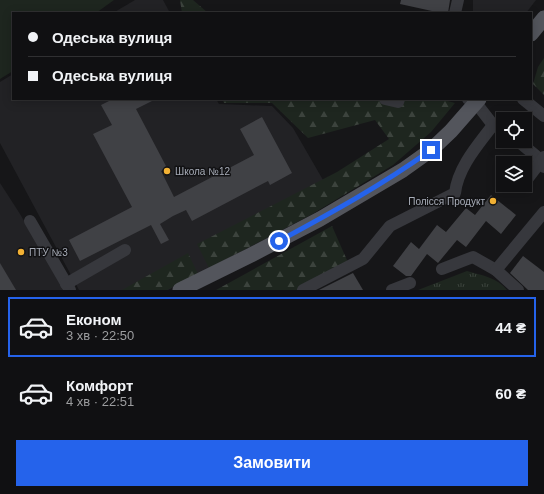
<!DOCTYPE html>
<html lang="uk">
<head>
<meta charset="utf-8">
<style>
	body { margin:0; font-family:Arial,sans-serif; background:#19191b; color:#f1f3f6; height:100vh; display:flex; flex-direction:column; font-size:15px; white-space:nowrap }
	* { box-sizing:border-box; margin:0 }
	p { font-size:13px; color:#9c9d9f }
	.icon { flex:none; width:22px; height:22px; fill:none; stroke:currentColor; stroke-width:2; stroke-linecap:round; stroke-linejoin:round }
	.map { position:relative; height:290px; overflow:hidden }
	.details { display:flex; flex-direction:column; background:#101012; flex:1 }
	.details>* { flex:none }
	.guide { position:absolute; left:12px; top:12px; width:520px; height:88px; border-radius:0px; box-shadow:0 2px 10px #0003,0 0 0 1px #303032; display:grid; align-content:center; height:88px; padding:0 16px; background:#101012 }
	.controls { position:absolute; left:496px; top:112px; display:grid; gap:8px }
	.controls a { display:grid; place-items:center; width:36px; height:36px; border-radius:0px; background:#101012; box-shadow:0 2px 10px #0003,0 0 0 1px #303032; font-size:20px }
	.end { position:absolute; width:18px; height:18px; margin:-9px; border:5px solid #2563eb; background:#fff; box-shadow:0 0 0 2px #fff }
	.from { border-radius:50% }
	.guide b { display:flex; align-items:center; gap:14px; height:38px; font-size:15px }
	.guide b+b { border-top:1px solid #303032 }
	.guide i { width:10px; height:10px; background:#f1f3f6 }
	ul { padding:7px 0 0; list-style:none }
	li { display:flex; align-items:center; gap:12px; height:60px; margin:0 8px 6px; padding:0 8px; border:2px solid transparent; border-radius:0px }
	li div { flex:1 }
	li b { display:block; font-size:15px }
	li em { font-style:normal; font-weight:700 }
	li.active { border-color:#2563eb }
	li>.icon { width:36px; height:36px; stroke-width:1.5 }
	.action { display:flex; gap:8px; margin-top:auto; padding:8px 16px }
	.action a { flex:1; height:46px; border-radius:0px; background:#2563eb; color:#fff; font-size:16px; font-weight:700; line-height:46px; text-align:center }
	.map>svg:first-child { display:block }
	.built { fill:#222225 }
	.grass { fill:url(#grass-tufts) }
	.forest { fill:url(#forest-firs) }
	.green { fill:#1e261f }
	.building { fill:#404145 }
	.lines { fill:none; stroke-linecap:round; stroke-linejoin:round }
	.minor { stroke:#37383d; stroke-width:12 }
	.major { stroke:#53555c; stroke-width:15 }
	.route { stroke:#2563eb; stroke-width:5 }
	.poi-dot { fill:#f2b134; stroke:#111113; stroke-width:1.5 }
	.labels { text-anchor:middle; stroke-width:3; stroke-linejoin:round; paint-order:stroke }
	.poi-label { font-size:10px; fill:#a8adb8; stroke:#111113; text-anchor:start }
</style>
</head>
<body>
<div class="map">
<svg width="544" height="290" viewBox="0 0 544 290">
	<defs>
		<pattern id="grass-tufts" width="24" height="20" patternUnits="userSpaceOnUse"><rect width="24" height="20" fill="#1e261f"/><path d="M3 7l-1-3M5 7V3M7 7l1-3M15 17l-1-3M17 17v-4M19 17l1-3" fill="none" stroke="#3c433d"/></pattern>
		<pattern id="forest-firs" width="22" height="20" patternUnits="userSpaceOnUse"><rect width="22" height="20" fill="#1e261f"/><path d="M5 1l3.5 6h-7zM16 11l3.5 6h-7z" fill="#3c433d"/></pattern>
	</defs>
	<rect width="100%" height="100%" fill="#161618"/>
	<g class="built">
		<polygon points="135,0 163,0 170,13 113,13"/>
		<polygon points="473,0 536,0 526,13 473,13"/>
		<polygon points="13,74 13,99 216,99 219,104 272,106 293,128 334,199 314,213 168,290 79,290 0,143 0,82"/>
		<polygon points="0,183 20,214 64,290 0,290"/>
	</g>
	<path class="grass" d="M467,271C481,275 498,278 507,290H418Z"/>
	<g class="forest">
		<polygon points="180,0 193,0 208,13 182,13"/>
		<polygon points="544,58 544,95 533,84 538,67"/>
		<polygon points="222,99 440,99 455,103 431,132 393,165 314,213 209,268 197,244 337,172 389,139 375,120 308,138 272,103 224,103"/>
		<polygon points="332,226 350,267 309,290 216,290"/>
		<polygon points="188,253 198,274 167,290 122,290"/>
	</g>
	<polygon class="green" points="0,0 114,0 96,13 13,13 13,71 0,79"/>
	<g class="building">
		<polygon points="401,0 450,0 448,13 441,13 400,4"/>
		<polygon points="113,99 156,99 136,109 167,168 161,171 174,197 254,155 240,129 262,117 292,173 270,185 268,181 192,221 186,210 173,216 160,224 169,240 161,244 151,225 80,261 69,240 132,207 93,134 112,125 101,105"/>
		<polygon points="491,195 516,215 501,234 486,221 466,247 457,240 438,263 427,254 411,276 406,276 393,266 411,242 419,249 437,225 446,232 466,208 475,215"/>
		<polygon points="523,256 544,272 544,290 528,290 510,273"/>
		<polygon points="0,263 16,290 0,290"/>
		<polygon points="353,273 363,290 319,290"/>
	</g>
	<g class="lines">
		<g class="minor">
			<polyline points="455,13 458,0"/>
			<polyline points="385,99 398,102 399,99"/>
			<polyline points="468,99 476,103 493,125 503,130"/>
			<polyline points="523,99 544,116"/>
			<polyline points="518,141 541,160 544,167"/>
			<polyline points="525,182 544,157"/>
			<polyline points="30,221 70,290"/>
			<polyline points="442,269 473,257 496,270"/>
			<polyline points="66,284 125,250"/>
			<path d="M303,290L363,259L390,226L455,193C458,167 478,145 493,125"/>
			<polyline points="392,290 410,283"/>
			<polyline points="518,290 496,270 544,212"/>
		</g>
		<g class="major">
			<polyline points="531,34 544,18"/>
			<polyline points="180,290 251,255 320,219 403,170 431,150 451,131 479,99"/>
		</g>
	</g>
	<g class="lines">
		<path class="route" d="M279,241C331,213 382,185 431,150"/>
	</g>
	<g class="poi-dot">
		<circle cx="167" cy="171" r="4"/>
		<circle cx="493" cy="201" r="4"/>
		<circle cx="21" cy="252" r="4"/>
	</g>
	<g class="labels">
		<g class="poi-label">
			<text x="175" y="175">Школа №12</text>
			<text x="485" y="205" text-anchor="end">Полісся Продукт</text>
			<text x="29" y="256">ПТУ №3</text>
		</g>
	</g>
</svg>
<div class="controls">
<a><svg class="icon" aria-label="locate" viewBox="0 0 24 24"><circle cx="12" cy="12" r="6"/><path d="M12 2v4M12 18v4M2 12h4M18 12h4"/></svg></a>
<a><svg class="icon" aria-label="layers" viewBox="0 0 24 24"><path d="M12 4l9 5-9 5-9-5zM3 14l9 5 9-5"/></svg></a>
</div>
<i class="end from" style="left:279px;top:241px"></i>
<i class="end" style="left:431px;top:150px"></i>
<div class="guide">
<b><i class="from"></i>Одеська вулиця</b>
<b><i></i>Одеська вулиця</b>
</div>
</div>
<section class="details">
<ul>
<li class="active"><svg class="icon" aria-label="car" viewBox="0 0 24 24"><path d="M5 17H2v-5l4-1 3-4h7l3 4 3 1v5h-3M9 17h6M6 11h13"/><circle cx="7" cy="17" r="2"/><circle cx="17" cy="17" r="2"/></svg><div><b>Економ</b><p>3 хв · 22:50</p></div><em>44 ₴</em></li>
<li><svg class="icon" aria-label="car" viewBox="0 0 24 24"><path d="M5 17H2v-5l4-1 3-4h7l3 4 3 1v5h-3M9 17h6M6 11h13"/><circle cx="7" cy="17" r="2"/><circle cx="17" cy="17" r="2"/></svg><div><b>Комфорт</b><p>4 хв · 22:51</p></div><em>60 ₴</em></li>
</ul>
<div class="action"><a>Замовити</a></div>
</section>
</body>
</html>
